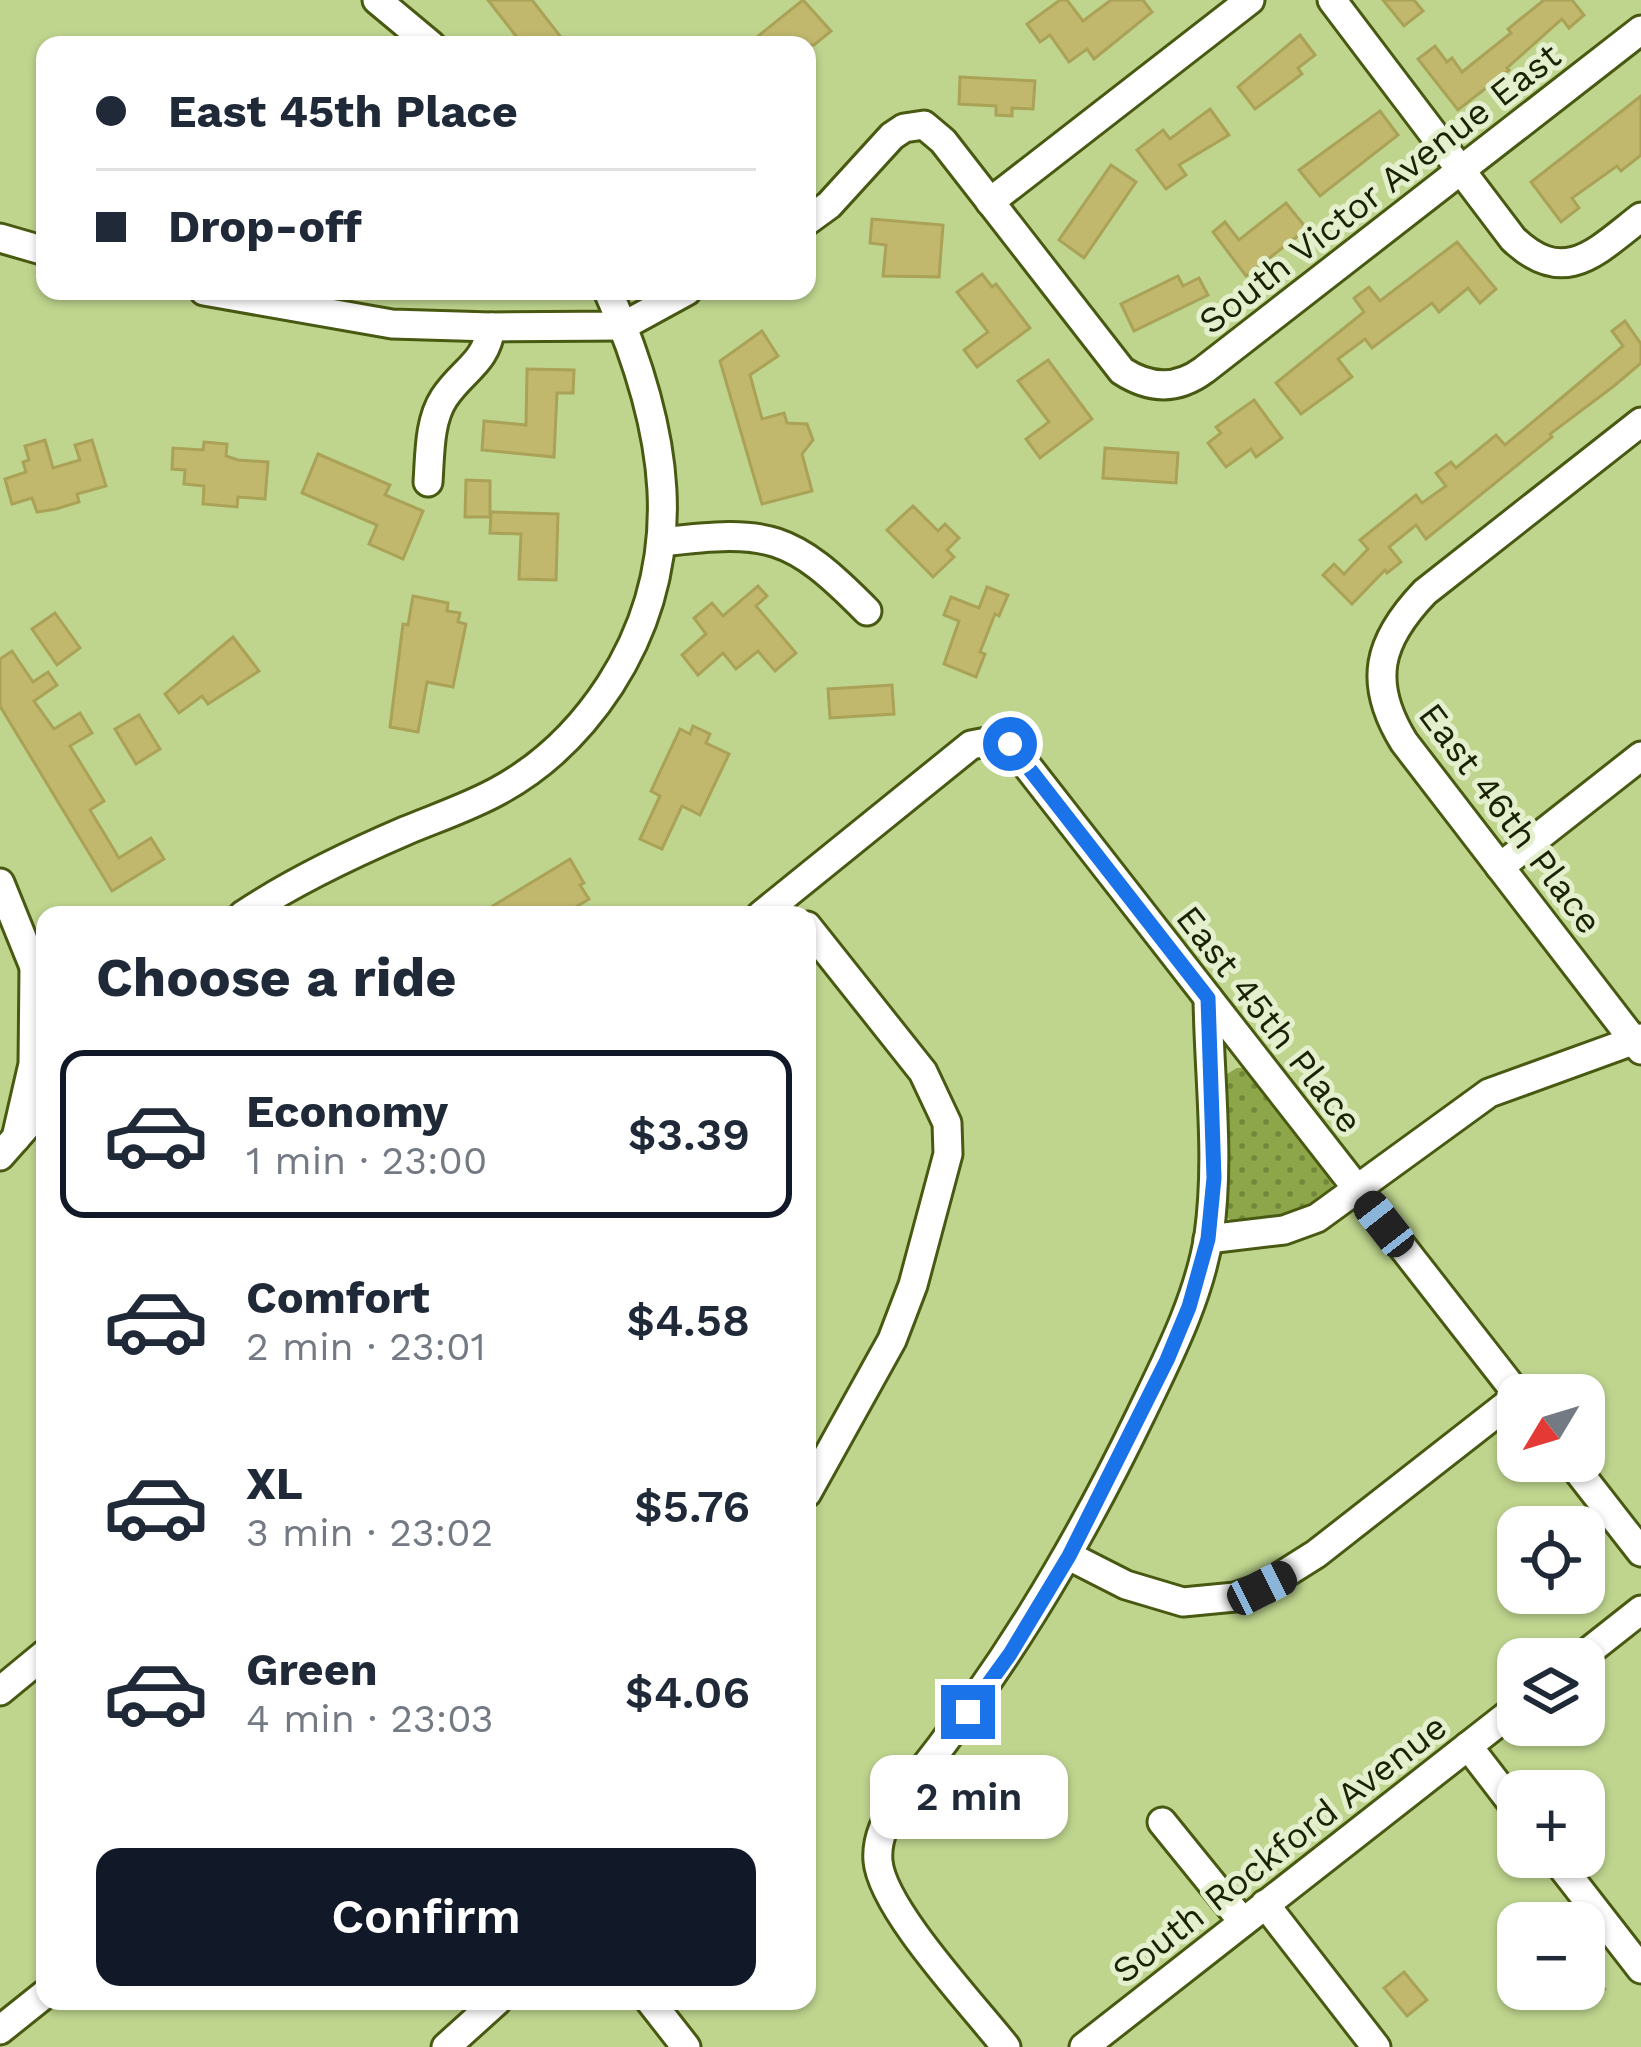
<!DOCTYPE html>
<html lang="en">
<head>
<meta charset="utf-8">
<style>
	body { margin:0; font-family:"Work Sans",sans-serif; background:#f6f6f7; color:#1f2937; height:100vh; display:flex; flex-direction:column; font-size:45px; white-space:nowrap }
	* { box-sizing:border-box; margin:0 }
	p { font-size:39px; color:#747a83 }
	.icon { flex:none; width:66px; height:66px; fill:none; stroke:currentColor; stroke-width:2; stroke-linecap:round; stroke-linejoin:round }
	.map { position:relative; flex:1; overflow:hidden }
	.sheet { position:absolute; left:36px; top:906px; width:780px; height:1104px; display:flex; flex-direction:column; background:#fff; border-radius:24px; box-shadow:0 3px 9px #0004 }
	.sheet>* { flex:none }
	.hud { position:absolute; left:36px; top:36px; width:780px; height:264px; border-radius:24px; box-shadow:0 3px 9px #0004; display:grid; align-content:center; height:264px; padding:0 60px; background:#fff }
	.needle { width:78px; rotate:232deg }
	.fabs { position:absolute; left:1497px; top:1374px; display:grid; gap:24px }
	.fabs a { display:grid; place-items:center; width:108px; height:108px; border-radius:24px; background:#fff; box-shadow:0 3px 9px #0004; font-size:60px }
	.end { position:absolute; width:54px; height:54px; margin:-27px; border:15px solid #1a73e8; background:#fff; box-shadow:0 0 0 6px #fff }
	.from { border-radius:50% }
	.bubble { position:absolute; height:84px; border-radius:24px; background:#fff; box-shadow:0 3px 9px #0004; font-size:39px; font-weight:600; line-height:84px; text-align:center }
	.car { position:absolute; width:36px; height:72px; margin:-36px -18px; border-radius:15px; box-shadow:0 0 9px 3px #0007; background:linear-gradient(#222 24%,#8ab4d8 0 40%,#222 0 76%,#8ab4d8 0 86%,#222 0) }
	.hud b { display:flex; align-items:center; gap:42px; height:114px; font-size:45px }
	.hud b+b { border-top:3px solid #e0e1e3 }
	.hud i { width:30px; height:30px; background:#1f2937 }
	ul { padding:0; list-style:none }
	li { display:flex; align-items:center; gap:36px; height:168px; margin:0 24px 18px; padding:0 36px; border:6px solid transparent; border-radius:24px }
	li div { flex:1 }
	li b { display:block; font-size:45px }
	li em { font-style:normal; font-weight:600 }
	li.current { border-color:#111827 }
	li>.icon { width:108px; height:108px; stroke-width:1.5 }
	h2 { padding:0 60px; font-size:54px; line-height:144px }
	.primary-button { display:flex; gap:24px; margin-top:auto; padding:24px 60px }
	.primary-button a { flex:1; height:138px; border-radius:24px; background:#111827; color:#fff; font-size:48px; font-weight:600; line-height:138px; text-align:center }
	.map>svg:first-child { display:block }
	.grass { fill:url(#grass-dots) }
	.building { fill:#c1b86e; stroke:#aaa257; stroke-width:3 }
	.lines { fill:none; stroke-linecap:round; stroke-linejoin:round }
	.minor-casing { stroke:#485911; stroke-width:33 }
	.minor { stroke:#fff; stroke-width:27 }
	.route { stroke:#1a73e8; stroke-width:15 }
	.labels { text-anchor:middle; stroke-width:10; stroke-linejoin:round; paint-order:stroke }
	.street-label { font-size:36px; fill:#1a2205; stroke:#e4f0cd }
</style>
</head>
<body>
<div class="map">
<svg width="1641" height="2047" viewBox="0 0 1641 2047">
	<defs>
		<pattern id="grass-dots" width="8" height="8" patternUnits="userSpaceOnUse" patternTransform="scale(3)"><rect width="8" height="8" fill="#8da649"/><path d="M2 2h.1M6 6h.1" fill="none" stroke="#72873b" stroke-width="1.8" stroke-linecap="round"/></pattern>
	</defs>
	<rect width="100%" height="100%" fill="#bfd58e"/>
	<polygon class="grass" points="1237,1068 1246,1068 1333,1178 1332,1194 1296,1216 1237,1225 1224,1215 1222,1077"/>
	<g class="building">
		<polygon points="488,0 532,0 567,45 523,45"/>
		<polygon points="803,0 831,31 814,45 747,45"/>
		<polygon points="1060,0 1067,0 1083,21 1111,0 1143,0 1152,12 1094,59 1087,49 1069,62 1050,35 1040,42 1027,24"/>
		<polygon points="1383,0 1414,0 1423,11 1404,26"/>
		<polygon points="1544,0 1572,0 1584,15 1569,28 1562,19 1507,68 1509,70 1458,110 1418,59 1435,46 1447,62 1452,58 1462,72 1511,33 1508,29"/>
		<polygon points="1300,35 1315,55 1298,68 1302,74 1255,109 1238,87"/>
		<polygon points="960,77 1035,81 1033,109 1012,108 1012,116 996,115 996,106 959,104"/>
		<polygon points="1641,96 1641,155 1621,171 1617,166 1572,198 1579,208 1561,222 1531,182"/>
		<polygon points="1210,109 1229,135 1179,165 1186,175 1166,189 1137,150 1163,130 1170,139"/>
		<polygon points="1380,111 1398,135 1320,196 1299,170"/>
		<polygon points="1111,165 1136,182 1084,258 1059,240"/>
		<polygon points="1286,203 1307,229 1246,276 1213,232 1225,222 1239,240"/>
		<polygon points="872,219 943,225 939,277 883,276 886,245 870,243"/>
		<polygon points="1457,242 1496,289 1480,303 1468,288 1439,312 1432,303 1372,348 1365,339 1338,359 1352,377 1301,414 1276,383 1364,312 1354,298 1369,287 1380,301"/>
		<polygon points="982,274 992,287 996,284 1030,328 977,367 964,350 988,332 957,292"/>
		<polygon points="1178,276 1183,286 1199,278 1208,295 1134,331 1121,304"/>
		<polygon points="1625,321 1641,344 1641,363 1614,386 1550,434 1552,437 1426,539 1416,525 1389,547 1401,562 1387,573 1385,570 1352,604 1323,575 1334,564 1344,574 1368,549 1360,540 1416,495 1422,503 1446,486 1436,473 1451,462 1456,468 1496,435 1505,445 1559,400 1623,346 1612,331"/>
		<polygon points="762,331 778,356 750,375 762,419 784,413 787,423 807,424 813,440 802,454 812,491 762,504 720,361"/>
		<polygon points="1048,360 1092,419 1040,458 1026,439 1049,422 1018,381"/>
		<polygon points="527,369 574,370 573,393 557,393 554,457 482,450 484,421 526,425"/>
		<polygon points="1254,400 1282,438 1256,457 1251,449 1226,467 1208,443 1221,433 1216,427"/>
		<polygon points="45,440 53,468 80,460 75,445 92,440 106,486 77,494 79,502 56,509 37,512 32,498 12,504 5,479 26,472 23,462 29,460 25,446"/>
		<polygon points="204,442 227,444 226,456 238,460 268,462 265,499 238,497 237,507 203,504 204,486 184,484 185,470 172,469 173,448 203,450"/>
		<polygon points="1105,448 1178,453 1176,483 1103,478"/>
		<polygon points="318,454 390,485 385,495 423,511 403,559 369,544 377,525 302,493"/>
		<polygon points="466,480 490,481 490,517 465,517"/>
		<polygon points="913,506 938,531 945,524 959,538 947,550 954,557 933,577 887,530"/>
		<polygon points="491,512 558,514 556,580 519,579 521,534 490,533"/>
		<polygon points="758,586 767,596 756,606 796,653 775,671 758,651 736,669 723,653 698,675 682,655 706,634 694,618 712,603 723,616"/>
		<polygon points="987,587 1008,595 999,616 995,614 980,652 985,654 976,677 944,664 959,621 944,615 951,597 979,608"/>
		<polygon points="413,596 448,603 447,611 460,613 458,622 466,624 453,687 427,682 418,732 390,727 403,624 408,625"/>
		<polygon points="55,613 80,648 57,665 32,629"/>
		<polygon points="233,637 259,671 208,704 202,696 179,713 165,694"/>
		<polygon points="12,651 33,682 48,672 57,685 34,701 54,729 80,713 92,733 70,746 104,801 90,810 119,858 151,838 164,859 112,891 0,706 0,659"/>
		<polygon points="892,685 894,714 830,718 828,689"/>
		<polygon points="139,715 160,749 136,764 115,729"/>
		<polygon points="693,726 710,734 706,743 729,754 700,815 682,806 662,849 640,839 660,796 651,791 680,729 690,734"/>
		<polygon points="570,859 584,883 580,885 589,899 563,915 478,915"/>
		<polygon points="1584,1966 1605,1989 1581,2008 1566,1989 1584,1989"/>
		<polygon points="1404,1972 1427,2000 1407,2016 1384,1988"/>
	</g>
	<g class="lines">
		<defs>
			<g id="minor">
				<polyline points="377,0 431,45"/>
				<path d="M1332,0L1513,239C1564,288 1596,252 1641,217"/>
				<polyline points="990,202 1250,0"/>
				<path d="M807,221L829,205L892,136L904,128L924,125L943,141L1122,371C1150,389 1177,390 1204,370L1641,30"/>
				<polyline points="0,238 45,251"/>
				<polyline points="204,291 392,324 491,327 623,326 687,291"/>
				<path d="M1641,422L1425,592C1378,641 1367,682 1404,742L1641,1050"/>
				<path d="M428,482C430,454 429,421 444,398C463,369 486,364 491,327"/>
				<path d="M662,542C769,529 791,534 867,611"/>
				<polyline points="1500,867 1641,756"/>
				<polyline points="0,883 34,967 42,977"/>
				<path d="M243,915C294,881 349,855 405,831C436,818 469,807 498,791C544,766 582,728 610,685C693,556 666,423 608,291"/>
				<polyline points="761,915 971,745 997,740 1010,744 1518,1395"/>
				<polyline points="807,926 923,1072 947,1123 948,1154 913,1285 892,1340 807,1493"/>
				<polyline points="16,1138 33,1064 34,967"/>
				<polyline points="0,1156 45,1105"/>
				<polyline points="1208,1239 1284,1230 1317,1218 1489,1093 1641,1038"/>
				<polyline points="1570,1461 1641,1552"/>
				<polyline points="1069,1556 1126,1585 1183,1602 1235,1597 1262,1588 1316,1554 1518,1396"/>
				<polyline points="1579,1659 1641,1610"/>
				<polyline points="0,1691 45,1654"/>
				<polyline points="1468,1746 1518,1811"/>
				<polyline points="1162,1822 1243,1922"/>
				<polyline points="1554,1857 1641,1969"/>
				<polyline points="1265,1904 1376,2047"/>
				<polyline points="650,2001 686,2047"/>
				<polyline points="0,2030 45,1994"/>
				<polyline points="446,2047 497,2001"/>
				<path d="M1006,2047C974,2006 882,1909 878,1861C876,1838 887,1818 899,1800C999,1676 1072,1557 1141,1414C1168,1358 1199,1298 1209,1235C1220,1157 1209,1077 1208,998"/>
				<polyline points="1084,2047 1518,1707"/>
			</g>
		</defs>
		<use href="#minor" class="minor-casing"/>
		<use href="#minor" class="minor"/>
	</g>
	<g class="lines">
		<polyline class="route" points="968,1712 1010,1654 1069,1556 1167,1360 1189,1307 1208,1239 1214,1178 1208,998 1010,744"/>
	</g>
	<g class="labels">
		<g class="street-label">
			<text transform="translate(1379 188) rotate(-38)" y="13">South Victor Avenue East</text>
			<text transform="translate(1511 818) rotate(53)" y="13">East 46th Place</text>
			<text transform="translate(1270 1019) rotate(52)" y="13">East 45th Place</text>
			<text transform="translate(1279 1848) rotate(-38)" y="13">South Rockford Avenue</text>
		</g>
	</g>
</svg>
<div class="fabs">
<a><svg class="needle" viewBox="-14 -14 28 28"><path d="M0-13l5 13h-10z" fill="#e53935"/><path d="M0 13l5-13h-10z" fill="#747a83"/></svg></a>
<a><svg class="icon" aria-label="locate" viewBox="0 0 24 24"><circle cx="12" cy="12" r="6"/><path d="M12 2v4M12 18v4M2 12h4M18 12h4"/></svg></a>
<a><svg class="icon" aria-label="layers" viewBox="0 0 24 24"><path d="M12 4l9 5-9 5-9-5zM3 14l9 5 9-5"/></svg></a>
<a>+</a>
<a>−</a>
</div>
<i class="end from" style="left:1010px;top:744px"></i>
<i class="end" style="left:968px;top:1712px"></i>
<div class="bubble" style="left:870px;top:1755px;width:198px">2 min</div>
<i class="car" style="left:1384px;top:1224px;rotate:322deg"></i>
<i class="car" style="left:1262px;top:1588px;rotate:63deg"></i>
<div class="hud">
<b><i class="from"></i>East 45th Place</b>
<b><i></i>Drop-off</b>
</div>
<section class="sheet">
<h2>Choose a ride</h2>
<ul>
<li class="current"><svg class="icon" aria-label="car" viewBox="0 0 24 24"><path d="M5 17H2v-5l4-1 3-4h7l3 4 3 1v5h-3M9 17h6M6 11h13"/><circle cx="7" cy="17" r="2"/><circle cx="17" cy="17" r="2"/></svg><div><b>Economy</b><p>1 min · 23:00</p></div><em>$3.39</em></li>
<li><svg class="icon" aria-label="car" viewBox="0 0 24 24"><path d="M5 17H2v-5l4-1 3-4h7l3 4 3 1v5h-3M9 17h6M6 11h13"/><circle cx="7" cy="17" r="2"/><circle cx="17" cy="17" r="2"/></svg><div><b>Comfort</b><p>2 min · 23:01</p></div><em>$4.58</em></li>
<li><svg class="icon" aria-label="car" viewBox="0 0 24 24"><path d="M5 17H2v-5l4-1 3-4h7l3 4 3 1v5h-3M9 17h6M6 11h13"/><circle cx="7" cy="17" r="2"/><circle cx="17" cy="17" r="2"/></svg><div><b>XL</b><p>3 min · 23:02</p></div><em>$5.76</em></li>
<li><svg class="icon" aria-label="car" viewBox="0 0 24 24"><path d="M5 17H2v-5l4-1 3-4h7l3 4 3 1v5h-3M9 17h6M6 11h13"/><circle cx="7" cy="17" r="2"/><circle cx="17" cy="17" r="2"/></svg><div><b>Green</b><p>4 min · 23:03</p></div><em>$4.06</em></li>
</ul>
<div class="primary-button"><a>Confirm</a></div>
</section>
</div>
</body>
</html>
